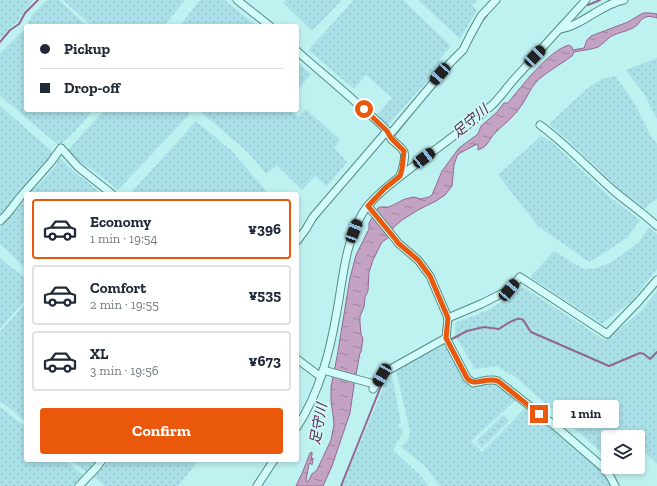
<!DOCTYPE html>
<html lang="en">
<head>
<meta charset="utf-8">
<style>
	body { margin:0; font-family:"Zilla Slab","Noto Sans JP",serif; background:#f6f6f7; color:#1f2937; height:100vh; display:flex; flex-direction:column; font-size:15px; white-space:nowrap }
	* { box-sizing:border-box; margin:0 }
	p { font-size:13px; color:#747a83 }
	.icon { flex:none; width:22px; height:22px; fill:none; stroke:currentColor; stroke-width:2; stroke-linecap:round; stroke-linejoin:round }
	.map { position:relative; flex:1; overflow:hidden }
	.panel { position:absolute; left:24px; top:192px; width:275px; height:270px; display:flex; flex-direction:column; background:#fff; border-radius:4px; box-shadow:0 2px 6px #0003 }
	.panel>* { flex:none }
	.guide { position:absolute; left:24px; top:24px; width:275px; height:88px; border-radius:4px; box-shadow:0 2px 6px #0003; display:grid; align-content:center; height:88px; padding:0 16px; background:#fff }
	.controls { position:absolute; left:601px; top:430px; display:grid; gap:8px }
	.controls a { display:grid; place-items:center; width:44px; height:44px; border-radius:4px; background:#fff; box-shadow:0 2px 6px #0003; font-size:20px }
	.end { position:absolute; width:18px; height:18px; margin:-9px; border:5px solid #ea580c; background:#fff; box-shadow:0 0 0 2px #fff }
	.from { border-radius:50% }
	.bubble { position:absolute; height:28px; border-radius:4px; background:#fff; box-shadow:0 2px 6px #0003; font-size:13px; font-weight:800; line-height:28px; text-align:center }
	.car { position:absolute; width:12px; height:24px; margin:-12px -6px; border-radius:5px; box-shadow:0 0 3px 1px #0007; background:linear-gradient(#222 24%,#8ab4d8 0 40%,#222 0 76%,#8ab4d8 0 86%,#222 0) }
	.guide b { display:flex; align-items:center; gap:14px; height:38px; font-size:15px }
	.guide b+b { border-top:1px solid #e0e1e3 }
	.guide i { width:10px; height:10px; background:#1f2937 }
	ul { padding:7px 0 0; list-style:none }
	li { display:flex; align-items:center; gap:12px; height:60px; margin:0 8px 6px; padding:0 8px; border:2px solid #e0e1e3; border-radius:4px }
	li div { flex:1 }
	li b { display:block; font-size:15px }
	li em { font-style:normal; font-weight:800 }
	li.current { border-color:#ea580c }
	li>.icon { width:36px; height:36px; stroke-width:1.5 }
	.cta { display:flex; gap:8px; margin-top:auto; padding:8px 16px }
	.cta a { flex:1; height:46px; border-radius:4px; background:#ea580c; color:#fff; font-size:16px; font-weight:800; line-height:46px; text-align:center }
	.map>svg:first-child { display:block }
	.farmland { fill:url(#farmland-dots) }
	.water { fill:url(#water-ripples); stroke:#926890 }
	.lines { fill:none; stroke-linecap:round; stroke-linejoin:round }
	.stream { stroke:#926890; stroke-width:2 }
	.street-casing { stroke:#558c82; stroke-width:9 }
	.street { stroke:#d2fcfb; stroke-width:7 }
	.route { stroke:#ea580c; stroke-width:5 }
	.labels { text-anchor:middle; stroke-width:3.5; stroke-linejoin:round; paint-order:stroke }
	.water-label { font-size:14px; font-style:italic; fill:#5b2950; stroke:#cef9f8 }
</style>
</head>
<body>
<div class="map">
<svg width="657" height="486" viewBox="0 0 657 486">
	<defs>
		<pattern id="farmland-dots" width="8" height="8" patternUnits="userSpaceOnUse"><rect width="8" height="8" fill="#aae0e8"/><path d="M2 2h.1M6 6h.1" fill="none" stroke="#92c1c7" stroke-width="1.8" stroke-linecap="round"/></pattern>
		<pattern id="water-ripples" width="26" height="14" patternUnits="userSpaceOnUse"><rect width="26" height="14" fill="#c3a2c3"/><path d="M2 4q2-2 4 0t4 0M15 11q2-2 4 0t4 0" fill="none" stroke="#9e859f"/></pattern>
	</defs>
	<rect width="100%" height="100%" fill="#bef2f1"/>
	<g class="farmland">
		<polygon points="0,0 34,0 21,15 18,21 8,29 0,39"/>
		<polygon points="47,0 59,0 87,26 27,26 32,15"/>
		<polygon points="63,0 185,0 164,26 92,26"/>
		<polygon points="200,0 224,0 257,26 180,26"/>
		<polygon points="286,0 342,0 312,31 283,3"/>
		<polygon points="354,0 403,0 451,46 440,59 444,62 388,125 378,114 392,98 366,75 354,89 308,50"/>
		<polygon points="418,0 478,0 472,5 477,10 460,39"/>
		<polygon points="26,28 26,110 93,110 76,130 61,144 58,144 56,143 0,96 0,53"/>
		<polygon points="657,58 657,119 644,94 626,70"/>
		<polygon points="297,62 311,74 297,91"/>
		<polygon points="615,76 633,101 651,136 657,144 657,199 652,202 644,209 618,188 578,150 549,124 589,87 602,79"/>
		<polygon points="0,106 54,153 0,219"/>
		<polygon points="306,109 340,140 334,148 347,162 327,186 315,176 302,190 277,165 266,174 248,152 198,110 291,110 298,117"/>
		<polygon points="104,110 185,110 190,114 118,190 97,173 80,162 68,150"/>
		<polygon points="196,121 232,151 269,194 130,194"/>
		<polygon points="541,136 552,142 611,198 640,220 628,237 604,253 589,262 538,226 498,175 519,156"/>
		<polygon points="59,157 74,172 92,185 101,194 29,194 55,167"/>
		<polygon points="26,198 26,269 0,244 0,228"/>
		<polygon points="649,227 657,234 657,269 632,301 602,324 530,277 554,251 583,269 591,269 597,268 612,262 639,242"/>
		<polygon points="0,258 26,279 26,299 0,329"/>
		<polygon points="523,287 605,340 640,312 657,291 657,464 638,446 638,437 608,437 608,458 514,376 496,366 475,369 455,335 455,323 486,311 512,296"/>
		<polygon points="26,303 26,422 8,407 0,401 0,332"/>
		<polygon points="446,344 463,378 467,384 471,387 474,387 485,383 493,383 499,386 516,400 471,441 482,452 526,407 602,469 612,486 440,486 425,466 401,447 408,440 410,432 396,370"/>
		<polygon points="392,376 401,423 398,424 399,428 402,428 403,432 393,450 420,475 428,486 342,486 388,377"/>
		<polygon points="0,407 26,427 26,460 65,460 85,477 76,486 0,486"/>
		<polygon points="503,415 509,421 482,448 476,441"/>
		<polygon points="71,460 99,460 87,473"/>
		<polygon points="110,460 199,460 178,486 105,486 94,477"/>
	</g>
	<path class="water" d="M643,13H650L657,14V18C650,16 646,15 640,21C639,23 638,25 636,26C630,31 618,32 610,37C606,40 603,44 598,47C590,50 582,50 574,52L572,56C561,64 545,73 536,82C530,89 527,98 521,106C514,117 504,124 495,133C489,139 488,147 478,150V145L477,144L460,153L457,156L454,165L452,186L445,195L436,201L418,210L402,220L392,229L388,238L382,242L373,260L369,272L368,291L365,297L364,307L360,316V323L361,334L363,339L361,352L360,353L354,385L350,413L332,466L323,486H296L303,471L310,453L312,452V454L311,461L313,458L312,465L310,463L309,464L306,480L307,482H308L312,474L317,470L331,440L334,425L333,414L331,401V387L337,357L350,278L356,255L369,229V223L378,208L380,207H389L405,199L414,197L421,199L429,197L432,195L442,171L459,148L478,134L481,126L497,112L504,103H508C522,86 548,51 569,45L572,47L573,50L584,48L587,40L591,36L628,22Z"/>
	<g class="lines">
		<g class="stream">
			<polyline points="588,5 600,0"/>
			<polyline points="481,22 487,15"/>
			<polyline points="0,42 10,30 19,24 25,13 38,0"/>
			<polyline points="392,136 394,136 414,111"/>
			<polyline points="313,223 320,214"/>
			<path d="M450,340L467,331L484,327L499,329C504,326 518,315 523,320C526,323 528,329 531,332L609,366L640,353L644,354L650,359L657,352"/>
			<polyline points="341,486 385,376"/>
		</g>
		<defs>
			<g id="street">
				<polyline points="237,0 270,26"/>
				<path d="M560,29C582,26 601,4 624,0"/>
				<path d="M297,51C318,70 341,88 362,108C370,115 380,122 387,131C388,133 390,137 391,139C395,143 402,147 404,152C406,158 402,171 400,176"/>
				<path d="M540,125C567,145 589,169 614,191C628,203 643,213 657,226"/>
				<polyline points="388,134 392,132 450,63 463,50 471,34 481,16 496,0"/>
				<path d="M368,206L396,240L398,243L418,260L430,276L448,318L446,338L467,378L473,383C482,382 489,378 498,381L554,425L605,469L611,478L615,486"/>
				<polyline points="0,221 7,214 21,196 51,162 61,148 78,167 112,194"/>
				<polyline points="297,241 306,229 313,217 387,131"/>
				<polyline points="448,318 481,304 509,290 520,277 607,334 638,302 657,280"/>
				<polyline points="297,359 321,377"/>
				<polyline points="323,370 374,384"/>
				<polyline points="373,389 382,375 387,371 446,338"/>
				<path d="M297,427C320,392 330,351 337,311C343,278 345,244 362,214C372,197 398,178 415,165C440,146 467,127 491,106C496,102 499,97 503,93C511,82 520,73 529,63C547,42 567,21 586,0"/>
				<polyline points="79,486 97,467 102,460"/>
				<polyline points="257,486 274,460"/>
			</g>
		</defs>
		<use href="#street" class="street-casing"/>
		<use href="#street" class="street"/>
	</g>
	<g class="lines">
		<path class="route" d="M364,109L387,131L391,138L404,151L402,169L400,176L384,189L368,206L396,240L398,243L418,260L430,276L448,318L446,338L467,378C476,388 485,376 498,381L539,414"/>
	</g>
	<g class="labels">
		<g class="water-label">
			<text transform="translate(470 121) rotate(-40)" y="5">足守川</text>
			<text transform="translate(318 424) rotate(-80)" y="5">足守川</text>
		</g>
	</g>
</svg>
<div class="controls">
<a><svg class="icon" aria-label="layers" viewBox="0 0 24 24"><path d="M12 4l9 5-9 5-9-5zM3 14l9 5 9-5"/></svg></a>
</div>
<i class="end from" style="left:364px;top:109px"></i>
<i class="end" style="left:539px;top:414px"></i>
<div class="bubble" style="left:553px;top:400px;width:66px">1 min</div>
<i class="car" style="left:535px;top:56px;rotate:44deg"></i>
<i class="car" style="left:440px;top:74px;rotate:221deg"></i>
<i class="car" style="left:424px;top:158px;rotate:52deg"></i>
<i class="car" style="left:354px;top:231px;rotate:21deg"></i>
<i class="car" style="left:509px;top:290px;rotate:40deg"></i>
<i class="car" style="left:382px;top:375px;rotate:210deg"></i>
<div class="guide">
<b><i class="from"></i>Pickup</b>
<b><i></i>Drop-off</b>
</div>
<section class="panel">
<ul>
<li class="current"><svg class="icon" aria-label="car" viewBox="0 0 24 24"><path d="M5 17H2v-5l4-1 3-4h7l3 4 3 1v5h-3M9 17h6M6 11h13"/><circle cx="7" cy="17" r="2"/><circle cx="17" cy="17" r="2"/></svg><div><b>Economy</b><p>1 min · 19:54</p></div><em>¥396</em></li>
<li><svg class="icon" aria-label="car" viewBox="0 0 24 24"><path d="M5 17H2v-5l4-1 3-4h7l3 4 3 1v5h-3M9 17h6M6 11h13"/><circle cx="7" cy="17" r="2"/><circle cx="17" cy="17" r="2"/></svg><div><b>Comfort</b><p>2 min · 19:55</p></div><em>¥535</em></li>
<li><svg class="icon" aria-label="car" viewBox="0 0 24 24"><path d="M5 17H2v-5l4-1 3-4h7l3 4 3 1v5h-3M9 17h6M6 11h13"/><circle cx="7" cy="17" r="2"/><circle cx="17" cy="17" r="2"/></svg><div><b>XL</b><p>3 min · 19:56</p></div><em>¥673</em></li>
</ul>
<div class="cta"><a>Confirm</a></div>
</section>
</div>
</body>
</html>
